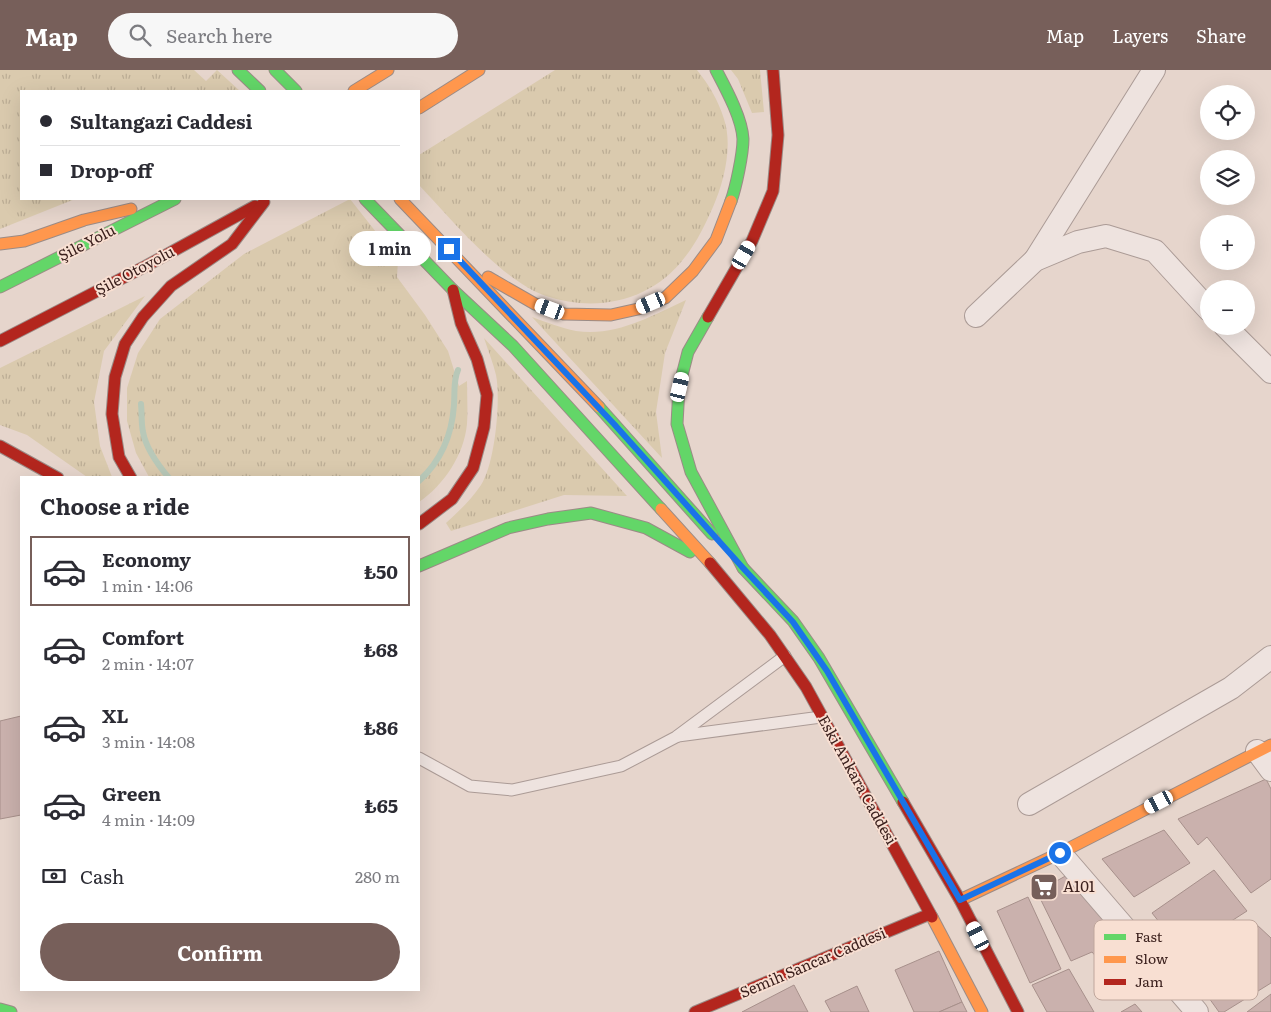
<!DOCTYPE html>
<html lang="en">
<head>
<meta charset="utf-8">
<style>
	body { margin:0; font-family:Literata,serif; background:#f7f7f7; color:#2b2b33; height:100vh; display:flex; flex-direction:column; font-size:19px; white-space:nowrap }
	* { box-sizing:border-box; margin:0 }
	p { font-size:16px; color:#7c7c81 }
	.icon { flex:none; width:28px; height:28px; fill:none; stroke:currentColor; stroke-width:2; stroke-linecap:round; stroke-linejoin:round }
	.map { position:relative; flex:1; overflow:hidden }
	.drawer { position:absolute; left:20px; top:406px; width:400px; height:515px; display:flex; flex-direction:column; background:#fff; border-radius:0px; box-shadow:0 5px 20px #0002 }
	.drawer>* { flex:none }
	.top-card { position:absolute; left:20px; top:20px; width:400px; height:110px; border-radius:0px; box-shadow:0 5px 20px #0002; display:grid; align-content:center; height:110px; padding:0 20px; background:#fff }
	.buttons { position:absolute; left:1200px; top:15px; display:grid; gap:10px }
	.buttons a { display:grid; place-items:center; width:55px; height:55px; border-radius:50%; background:#fff; box-shadow:0 5px 20px #0002; font-size:25px }
	.end { position:absolute; width:22px; height:22px; margin:-11px; border:6px solid #1a73e8; background:#fff; box-shadow:0 0 0 2px #fff }
	.from { border-radius:50% }
	.bubble { position:absolute; height:35px; border-radius:18px; background:#fff; box-shadow:0 5px 20px #0002; font-size:16px; font-weight:700; line-height:35px; text-align:center }
	.car { position:absolute; width:15px; height:30px; margin:-15px -8px; border-radius:6px; box-shadow:0 0 4px 1px #0007; background:linear-gradient(#fff 24%,#345 0 40%,#fff 0 76%,#345 0 86%,#fff 0) }
	.top-card b { display:flex; align-items:center; gap:18px; height:48px; font-size:19px }
	.top-card b+b { border-top:1px solid #e1e1e2 }
	.top-card i { width:12px; height:12px; background:#2b2b33 }
	ul { padding:0; list-style:none }
	li { display:flex; align-items:center; gap:15px; height:70px; margin:0 10px 8px; padding:0 10px; border:2px solid transparent; border-radius:0px }
	li div { flex:1 }
	li b { display:block; font-size:19px }
	li em { font-style:normal; font-weight:700 }
	li.active { border-color:#775f5a }
	li>.icon { width:45px; height:45px; stroke-width:1.5 }
	h2 { padding:0 20px; font-size:22px; line-height:60px }
	.pay { display:flex; align-items:center; gap:12px; height:55px; padding:0 20px; font-size:19px }
	.pay p { margin-inline-start:auto }
	.button { display:flex; gap:10px; margin-top:auto; padding:10px 20px }
	.button a { flex:1; height:58px; border-radius:30px; background:#775f5a; color:#fff; font-size:20px; font-weight:700; line-height:58px; text-align:center }
	header { display:flex; align-items:center; gap:30px; box-sizing:border-box; height:70px; padding:0 25px; background:#775f5a; color:#fff }
	header strong { font-size:24px }
	nav { display:flex; gap:28px; margin-inline-start:auto; font-size:18px }
	.search { width:350px; height:45px; background:#f7f7f7; display:flex; align-items:center; gap:12px; box-sizing:border-box; padding:0 18px; border-radius:28px; color:#7c7c81; font-size:19px }
	.map>svg:first-child { display:block }
	.grass { fill:url(#grass-tufts) }
	.lines { fill:none; stroke-linecap:round; stroke-linejoin:round }
	.stream { stroke:#b8c8b8; stroke-width:6 }
	.building { fill:#cab1ad; stroke:#a7908b }
	.lane-casing { stroke:#ab9b96; stroke-width:13 }
	.street-casing { stroke:#ab9b96; stroke-width:24 }
	.fast-casing { stroke:#9b8b86; stroke-width:13 }
	.slow-casing { stroke:#9b8b86; stroke-width:13 }
	.jam-casing { stroke:#9b8b86; stroke-width:13 }
	.lane { stroke:#eee3df; stroke-width:11 }
	.street { stroke:#eee3df; stroke-width:22 }
	.fast { stroke:#63d668; stroke-width:11 }
	.slow { stroke:#ff974d; stroke-width:11 }
	.jam { stroke:#b3261e; stroke-width:11 }
	.route { stroke:#1a73e8; stroke-width:6 }
	.labels { text-anchor:middle; stroke-width:4; stroke-linejoin:round; paint-order:stroke }
	.street-label { font-size:15px; fill:#3b201d; stroke:#f8dfd2 }
	.poi-label { font-size:15px; fill:#3b201d; stroke:#f8dfd2; text-anchor:start }
	.key { fill:#f8dfd2; stroke:#bfa69c; stroke-width:1 }
	.key-label { font-size:14px; fill:#3b201d }
</style>
</head>
<body>
<header>
<strong>Map</strong>
<div class="search"><svg class="icon" aria-label="search" viewBox="0 0 24 24"><circle cx="10" cy="10" r="6"/><path d="M15 15l6 6"/></svg>Search here</div>
<nav><a>Map</a><a>Layers</a><a>Share</a></nav>
</header>
<div class="map">
<svg width="1271" height="942" viewBox="0 0 1271 942">
	<defs>
		<pattern id="grass-tufts" width="24" height="20" patternUnits="userSpaceOnUse" patternTransform="scale(1.25)"><rect width="24" height="20" fill="#dacaae"/><path d="M3 7l-1-3M5 7V3M7 7l1-3M15 17l-1-3M17 17v-4M19 17l1-3" fill="none" stroke="#bcad95"/></pattern>
	</defs>
	<rect width="100%" height="100%" fill="#e6d5cc"/>
	<g class="grass">
		<polygon points="0,0 194,0 206,11 217,0 240,21 21,21 21,129 75,129 0,159"/>
		<path d="M555,0H697C709,15 718,30 724,49C733,76 724,112 713,137C705,155 697,172 685,187C652,231 597,243 546,226C503,212 450,148 419,115V85Z"/>
		<polygon points="731,0 760,0 764,42 752,43 738,9"/>
		<path d="M350,129L398,190L397,207L425,245L448,281L459,316L467,311C467,325 468,340 467,354C464,385 444,415 419,432V408L149,407L136,383L127,351V318L138,283L160,249L244,184Z"/>
		<polygon points="145,226 104,281 94,332 100,376 112,407 87,407 27,365 0,355 0,298"/>
		<path d="M686,230L665,283L656,342L662,388L532,247C546,252 561,258 576,261C616,267 651,246 686,230Z"/>
		<path d="M484,268L627,426L564,425L451,461L446,453C459,441 471,430 481,415C495,394 501,330 496,305C493,293 488,280 484,268Z"/>
	</g>
	<g class="lines">
		<g class="stream">
			<path d="M141,334C142,343 141,353 143,362C146,379 158,395 169,408"/>
			<path d="M419,411C441,391 452,364 454,335C455,322 453,311 458,300"/>
		</g>
	</g>
	<g class="building">
		<polygon points="21,646 21,745 0,749 0,651"/>
		<polygon points="1266,709 1271,719 1271,809 1251,823 1207,767 1198,775 1178,749"/>
		<polygon points="1164,760 1190,793 1134,827 1102,789"/>
		<polygon points="1214,800 1247,841 1183,882 1152,843"/>
		<polygon points="1069,804 1156,911 1130,925 1092,882 1071,891 1037,822"/>
		<polygon points="1028,827 1061,899 1030,913 997,841"/>
		<polygon points="1256,854 1271,868 1271,913 1224,942 1219,942 1191,903"/>
		<polygon points="939,881 962,932 939,942 914,942 895,900"/>
		<polygon points="1069,899 1094,942 1047,942 1032,915"/>
		<polygon points="794,915 808,942 742,942"/>
		<polygon points="857,916 869,942 831,942 825,931"/>
		<polygon points="1271,924 1271,942 1247,942"/>
		<polygon points="962,932 967,942 939,942"/>
		<polygon points="1135,934 1142,942 1121,942"/>
	</g>
	<g class="lines">
		<defs>
			<g id="lane">
				<polyline points="678,666 821,647"/>
				<polyline points="419,688 470,716 512,720 621,696 676,667 785,586"/>
			</g>
			<g id="street">
				<polyline points="1035,190 1154,0"/>
				<polyline points="976,246 1035,190 1078,172 1106,166 1155,181 1209,240"/>
				<polyline points="1225,256 1271,302"/>
				<polyline points="1257,681 1271,700"/>
				<polyline points="1029,734 1231,618 1271,587"/>
				<polyline points="1060,783 1197,942"/>
			</g>
			<g id="fast">
				<polyline points="238,0 260,21"/>
				<polyline points="275,0 296,21"/>
				<path d="M716,0C726,19 742,48 743,69C743,84 736,117 731,131"/>
				<polyline points="365,129 453,220 513,276 661,439"/>
				<polyline points="0,217 175,129"/>
				<polyline points="708,247 688,282 679,317 677,354 691,402 743,498"/>
				<polyline points="599,337 712,464"/>
				<polyline points="419,496 508,458 548,449 591,443 646,458 690,482"/>
				<polyline points="743,498 793,551 819,588 903,732"/>
				<polyline points="0,939 11,942"/>
			</g>
			<g id="slow">
				<polyline points="354,21 388,0"/>
				<polyline points="419,38 479,0"/>
				<polyline points="400,129 599,337"/>
				<polyline points="0,174 24,171 84,150 131,139"/>
				<polyline points="488,207 535,234 564,244 611,245 638,239 665,228 693,201 716,170 731,131"/>
				<polyline points="661,439 710,493"/>
				<polyline points="960,830 1060,783 1271,675"/>
				<polyline points="932,847 982,942"/>
			</g>
			<g id="jam">
				<polyline points="708,247 752,171 773,121 778,65 773,0"/>
				<polyline points="0,271 146,196 255,136"/>
				<polyline points="0,376 58,408"/>
				<polyline points="131,408 119,387 112,344 115,307 125,274 143,247 171,216 232,174 264,132"/>
				<polyline points="419,454 452,429 473,398 484,357 487,325 477,289 461,253 453,220"/>
				<polyline points="710,493 770,565 806,617 932,847"/>
				<polyline points="903,732 960,830 1018,942"/>
				<polyline points="695,942 930,844"/>
			</g>
		</defs>
		<use href="#lane" class="lane-casing"/>
		<use href="#street" class="street-casing"/>
		<use href="#fast" class="fast-casing"/>
		<use href="#slow" class="slow-casing"/>
		<use href="#jam" class="jam-casing"/>
		<use href="#lane" class="lane"/>
		<use href="#street" class="street"/>
		<use href="#fast" class="fast"/>
		<use href="#slow" class="slow"/>
		<use href="#jam" class="jam"/>
	</g>
	<g class="lines">
		<polyline class="route" points="449,179 614,354 743,498 793,552 827,601 960,830 1060,783"/>
	</g>
	<defs>
		<symbol id="supermarket-square" viewBox="-11 -11 22 22"><rect x="-9" y="-9" width="18" height="18" rx="4" fill="#775f5a" stroke="#f8dfd2"/><path d="M-6-5.5h2.5l.6 2H6L4.5 2H-2.5L-4.4-4H-6ZM-1.5 3.2a1.3 1.3 0 1 0 .1 0ZM3 3.2a1.3 1.3 0 1 0 .1 0Z" fill="#fff"/></symbol>
	</defs>
	<g fill-rule="evenodd">
		<use href="#supermarket-square" x="1028" y="801" width="32" height="32"/>
	</g>
	<g class="labels">
		<g class="street-label">
			<text transform="translate(87 173) rotate(-27)" y="5">Şile Yolu</text>
			<text transform="translate(135 201) rotate(-28)" y="5">Şile Otoyolu</text>
			<text transform="translate(857 710) rotate(61)" y="5">Eski Ankara Caddesi</text>
			<text transform="translate(813 893) rotate(-23)" y="5">Semih Sancar Caddesi</text>
		</g>
		<g class="poi-label">
			<text x="1063" y="822">A101</text>
		</g>
	</g>
	<rect x="1094" y="850" width="164" height="80" rx="8" class="key"/>
	<rect x="1104" y="864" width="22" height="6" fill="#63d668"/>
	<rect x="1104" y="886" width="22" height="7" fill="#ff974d"/>
	<rect x="1104" y="909" width="22" height="6" fill="#b3261e"/>
	<g class="key-label">
		<text x="1135" y="872">Fast</text>
		<text x="1135" y="894">Slow</text>
		<text x="1135" y="917">Jam</text>
	</g>
</svg>
<div class="buttons">
<a><svg class="icon" aria-label="locate" viewBox="0 0 24 24"><circle cx="12" cy="12" r="6"/><path d="M12 2v4M12 18v4M2 12h4M18 12h4"/></svg></a>
<a><svg class="icon" aria-label="layers" viewBox="0 0 24 24"><path d="M12 4l9 5-9 5-9-5zM3 14l9 5 9-5"/></svg></a>
<a>+</a>
<a>−</a>
</div>
<i class="end from" style="left:1060px;top:783px"></i>
<i class="end" style="left:449px;top:179px"></i>
<div class="bubble" style="left:349px;top:161px;width:82px">1 min</div>
<i class="car" style="left:744px;top:185px;rotate:30deg"></i>
<i class="car" style="left:651px;top:233px;rotate:247deg"></i>
<i class="car" style="left:550px;top:239px;rotate:290deg"></i>
<i class="car" style="left:680px;top:317px;rotate:13deg"></i>
<i class="car" style="left:1159px;top:732px;rotate:243deg"></i>
<i class="car" style="left:978px;top:866px;rotate:333deg"></i>
<div class="top-card">
<b><i class="from"></i>Sultangazi Caddesi</b>
<b><i></i>Drop-off</b>
</div>
<section class="drawer">
<h2>Choose a ride</h2>
<ul>
<li class="active"><svg class="icon" aria-label="car" viewBox="0 0 24 24"><path d="M5 17H2v-5l4-1 3-4h7l3 4 3 1v5h-3M9 17h6M6 11h13"/><circle cx="7" cy="17" r="2"/><circle cx="17" cy="17" r="2"/></svg><div><b>Economy</b><p>1 min · 14:06</p></div><em>₺50</em></li>
<li><svg class="icon" aria-label="car" viewBox="0 0 24 24"><path d="M5 17H2v-5l4-1 3-4h7l3 4 3 1v5h-3M9 17h6M6 11h13"/><circle cx="7" cy="17" r="2"/><circle cx="17" cy="17" r="2"/></svg><div><b>Comfort</b><p>2 min · 14:07</p></div><em>₺68</em></li>
<li><svg class="icon" aria-label="car" viewBox="0 0 24 24"><path d="M5 17H2v-5l4-1 3-4h7l3 4 3 1v5h-3M9 17h6M6 11h13"/><circle cx="7" cy="17" r="2"/><circle cx="17" cy="17" r="2"/></svg><div><b>XL</b><p>3 min · 14:08</p></div><em>₺86</em></li>
<li><svg class="icon" aria-label="car" viewBox="0 0 24 24"><path d="M5 17H2v-5l4-1 3-4h7l3 4 3 1v5h-3M9 17h6M6 11h13"/><circle cx="7" cy="17" r="2"/><circle cx="17" cy="17" r="2"/></svg><div><b>Green</b><p>4 min · 14:09</p></div><em>₺65</em></li>
</ul>
<div class="pay"><svg class="icon" aria-label="cash" viewBox="0 0 24 24"><path d="M3 7h18v10H3z"/><circle cx="12" cy="12" r="2"/></svg>Cash<p>280 m</p></div>
<div class="button"><a>Confirm</a></div>
</section>
</div>
</body>
</html>
